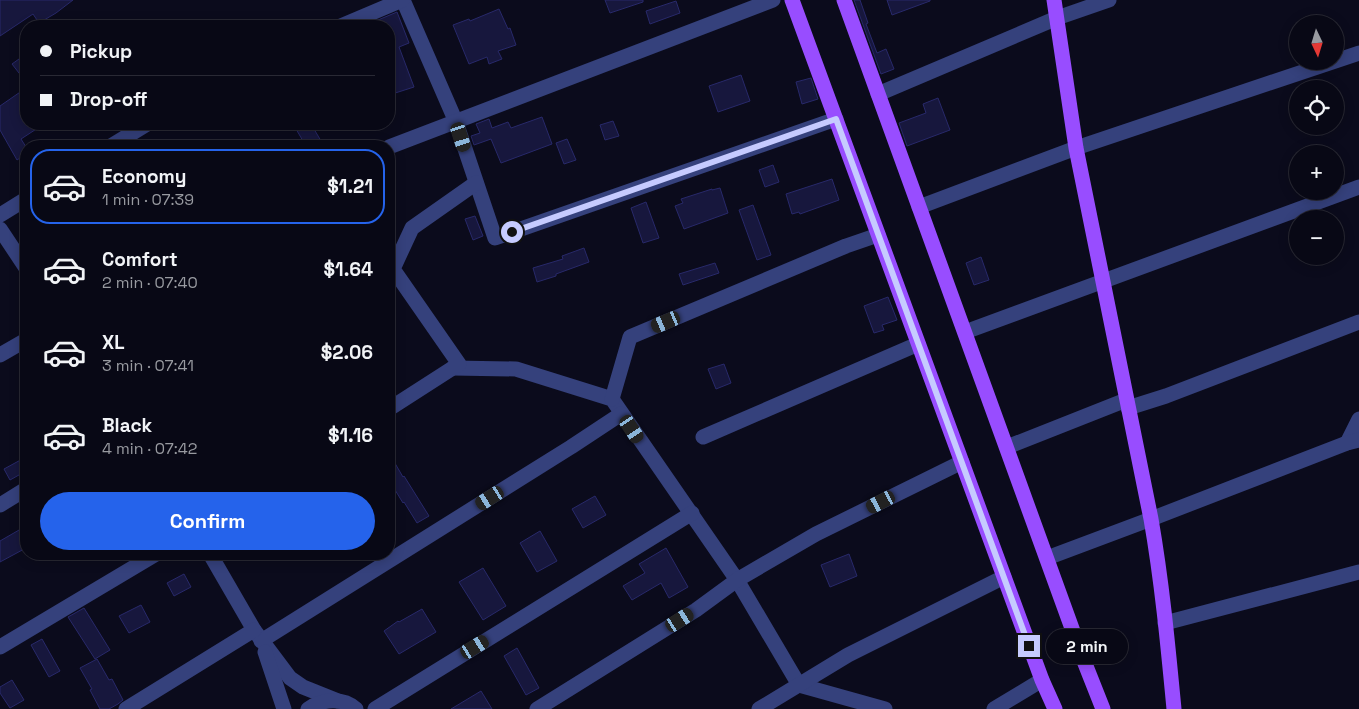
<!DOCTYPE html>
<html lang="en">
<head>
<meta charset="utf-8">
<style>
	body { margin:0; font-family:"Space Grotesk",sans-serif; background:#161622; color:#f1f3f6; height:100vh; display:flex; flex-direction:column; font-size:19px; white-space:nowrap }
	* { box-sizing:border-box; margin:0 }
	p { font-size:16px; color:#989aa0 }
	.icon { flex:none; width:28px; height:28px; fill:none; stroke:currentColor; stroke-width:2; stroke-linecap:round; stroke-linejoin:round }
	.map { position:relative; flex:1; overflow:hidden }
	.panel { position:absolute; left:20px; top:140px; width:375px; height:420px; display:flex; flex-direction:column; background:#080815; border-radius:20px; box-shadow:0 2px 12px #0003,0 0 0 1px #292934 }
	.panel>* { flex:none }
	.top-card { position:absolute; left:20px; top:20px; width:375px; height:110px; border-radius:20px; box-shadow:0 2px 12px #0003,0 0 0 1px #292934; display:grid; align-content:center; height:110px; padding:0 20px; background:#080815 }
	.needle { width:32px; rotate:176deg }
	.tools { position:absolute; left:1289px; top:15px; display:grid; gap:10px }
	.tools a { display:grid; place-items:center; width:55px; height:55px; border-radius:50%; background:#080815; box-shadow:0 2px 12px #0003,0 0 0 1px #292934; font-size:25px }
	.end { position:absolute; width:22px; height:22px; margin:-11px; border:6px solid #c6cbff; background:#111; box-shadow:0 0 0 2px #111 }
	.from { border-radius:50% }
	.bubble { position:absolute; height:35px; border-radius:18px; background:#080815; box-shadow:0 2px 12px #0003,0 0 0 1px #292934; font-size:16px; font-weight:800; line-height:35px; text-align:center }
	.car { position:absolute; width:15px; height:30px; margin:-15px -8px; border-radius:6px; box-shadow:0 0 4px 1px #0007; background:linear-gradient(#222 24%,#8ab4d8 0 40%,#222 0 76%,#8ab4d8 0 86%,#222 0) }
	.top-card b { display:flex; align-items:center; gap:18px; height:48px; font-size:19px }
	.top-card b+b { border-top:1px solid #292934 }
	.top-card i { width:12px; height:12px; background:#f1f3f6 }
	ul { padding:9px 0 0; list-style:none }
	li { display:flex; align-items:center; gap:15px; height:75px; margin:0 10px 8px; padding:0 10px; border:2px solid transparent; border-radius:20px }
	li div { flex:1 }
	li b { display:block; font-size:19px }
	li em { font-style:normal; font-weight:800 }
	li.selected { border-color:#2563eb }
	li>.icon { width:45px; height:45px; stroke-width:1.5 }
	.primary-button { display:flex; gap:10px; margin-top:auto; padding:10px 20px }
	.primary-button a { flex:1; height:58px; border-radius:30px; background:#2563eb; color:#fff; font-size:20px; font-weight:800; line-height:58px; text-align:center }
	.map>svg:first-child { display:block }
	.building { fill:#17173d; stroke:#28296a }
	.lines { fill:none; stroke-linecap:round; stroke-linejoin:round }
	.minor { stroke:#35417c; stroke-width:15 }
	.major { stroke:#984dff; stroke-width:15 }
	.route { stroke:#c6cbff; stroke-width:6 }
</style>
</head>
<body>
<div class="map">
<svg width="1359" height="709" viewBox="0 0 1359 709">
	<rect width="100%" height="100%" fill="#0b0b1c"/>
	<g class="building">
		<polygon points="0,0 73,0 56,13 39,23 33,14 0,36"/>
		<polygon points="605,0 643,0 643,2 610,13"/>
		<polygon points="854,0 860,0 868,23 866,24 877,53 886,49 894,69 881,74"/>
		<polygon points="887,0 930,0 930,1 892,15"/>
		<polygon points="676,1 680,13 650,24 646,11"/>
		<polygon points="499,9 508,29 510,28 516,45 498,51 502,59 489,64 487,57 469,64 453,25 469,19 470,21"/>
		<polygon points="397,12 409,43 399,47 414,87 389,95 389,26 364,26"/>
		<polygon points="26,54 26,82 12,64"/>
		<polygon points="741,75 750,101 718,112 709,86"/>
		<polygon points="811,78 818,99 802,104 796,82"/>
		<polygon points="26,88 26,124 44,124 21,139 26,147 26,154 17,160 0,130 0,106"/>
		<polygon points="938,98 950,130 907,146 899,123 926,113 923,104"/>
		<polygon points="542,117 552,144 501,163 491,139 474,145 471,136 480,133 476,124 489,119 492,128 508,122 511,128"/>
		<polygon points="613,121 619,136 605,140 600,125"/>
		<polygon points="293,124 311,124 324,146 306,146"/>
		<polygon points="567,139 576,160 564,164 556,143"/>
		<polygon points="773,165 779,182 765,187 759,170"/>
		<polygon points="832,179 839,200 800,214 799,212 792,214 786,194"/>
		<polygon points="720,188 728,213 684,229 675,206 683,203 681,199 712,189 712,190"/>
		<polygon points="646,202 659,238 643,243 631,208"/>
		<polygon points="753,205 771,255 757,260 739,210"/>
		<polygon points="475,216 483,236 473,240 465,219"/>
		<polygon points="584,248 589,262 556,274 556,276 537,282 533,268 563,259 562,256"/>
		<polygon points="981,257 989,280 974,285 966,263"/>
		<polygon points="715,263 719,273 683,285 679,274"/>
		<polygon points="888,297 897,320 882,325 884,330 874,333 864,306"/>
		<polygon points="724,364 731,383 716,389 708,369"/>
		<polygon points="389,453 403,477 404,476 429,516 417,523 404,502 403,503 389,480"/>
		<polygon points="26,457 26,471 10,480 4,469"/>
		<polygon points="595,496 606,515 583,528 572,509"/>
		<polygon points="26,526 26,548 0,562 0,541"/>
		<polygon points="540,531 557,561 537,572 520,543"/>
		<polygon points="666,548 688,587 669,598 661,583 632,600 623,586 645,573 639,564"/>
		<polygon points="849,554 857,576 830,587 821,565"/>
		<polygon points="483,568 506,606 483,620 459,582"/>
		<polygon points="184,574 191,587 174,596 167,583"/>
		<polygon points="141,605 150,622 129,633 119,616"/>
		<polygon points="84,608 110,650 95,659 68,617"/>
		<polygon points="422,609 436,632 399,654 384,631 398,621 399,622"/>
		<polygon points="42,639 60,671 49,677 31,645"/>
		<polygon points="517,648 539,688 526,695 504,656"/>
		<polygon points="97,659 109,680 112,679 123,700 118,704 109,709 100,709 90,690 92,689 80,668"/>
		<polygon points="12,680 24,700 10,708 0,693 0,687"/>
		<polygon points="481,691 492,709 451,709"/>
	</g>
	<g class="lines">
		<g class="minor">
			<polyline points="403,0 456,122 495,238 836,119"/>
			<polyline points="341,26 402,0"/>
			<polyline points="878,94 1057,18 1109,0"/>
			<polyline points="111,146 147,124"/>
			<polyline points="389,147 773,0"/>
			<polyline points="919,207 1076,148 1359,53"/>
			<polyline points="0,215 26,199"/>
			<polyline points="0,229 26,268"/>
			<polyline points="965,332 1359,187"/>
			<polyline points="0,355 26,340"/>
			<polyline points="453,368 516,369 612,399 737,580 799,685 885,709"/>
			<polyline points="612,399 630,337 846,246 878,235"/>
			<polyline points="1128,408 1166,396 1359,322"/>
			<polyline points="389,409 459,364 393,269 412,228 476,183"/>
			<polyline points="703,437 918,344"/>
			<polyline points="1347,443 1359,419"/>
			<polyline points="1007,447 1126,400"/>
			<polyline points="0,505 26,489"/>
			<polyline points="210,554 254,630 290,678 303,687 338,701"/>
			<polyline points="1047,558 1151,519 1347,443 1359,440"/>
			<polyline points="1165,623 1359,572"/>
			<polyline points="261,641 571,447 621,414"/>
			<polyline points="0,647 156,554"/>
			<polyline points="265,652 284,709"/>
			<polyline points="126,709 254,630"/>
			<path d="M308,709C322,699 343,697 356,709"/>
			<polyline points="375,709 692,513"/>
			<polyline points="537,709 696,610 737,580 816,534 962,462"/>
			<polyline points="759,709 848,655 1004,577"/>
			<polyline points="994,709 1042,680"/>
		</g>
		<g class="major">
			<polyline points="792,0 1042,680 1055,709"/>
			<polyline points="844,0 1082,656 1103,709"/>
			<path d="M1054,0L1076,148L1151,519C1162,582 1168,646 1174,709"/>
		</g>
	</g>
	<g class="lines">
		<polyline class="route" points="512,232 836,119 1029,646"/>
	</g>
</svg>
<div class="tools">
<a><svg class="needle" viewBox="-14 -14 28 28"><path d="M0-13l5 13h-10z" fill="#e53935"/><path d="M0 13l5-13h-10z" fill="#989aa0"/></svg></a>
<a><svg class="icon" aria-label="locate" viewBox="0 0 24 24"><circle cx="12" cy="12" r="6"/><path d="M12 2v4M12 18v4M2 12h4M18 12h4"/></svg></a>
<a>+</a>
<a>−</a>
</div>
<i class="end from" style="left:512px;top:232px"></i>
<i class="end" style="left:1029px;top:646px"></i>
<div class="bubble" style="left:1046px;top:629px;width:82px">2 min</div>
<i class="car" style="left:461px;top:137px;rotate:162deg"></i>
<i class="car" style="left:666px;top:322px;rotate:247deg"></i>
<i class="car" style="left:632px;top:429px;rotate:146deg"></i>
<i class="car" style="left:490px;top:498px;rotate:238deg"></i>
<i class="car" style="left:881px;top:502px;rotate:243deg"></i>
<i class="car" style="left:680px;top:620px;rotate:58deg"></i>
<i class="car" style="left:475px;top:647px;rotate:59deg"></i>
<div class="top-card">
<b><i class="from"></i>Pickup</b>
<b><i></i>Drop-off</b>
</div>
<section class="panel">
<ul>
<li class="selected"><svg class="icon" aria-label="car" viewBox="0 0 24 24"><path d="M5 17H2v-5l4-1 3-4h7l3 4 3 1v5h-3M9 17h6M6 11h13"/><circle cx="7" cy="17" r="2"/><circle cx="17" cy="17" r="2"/></svg><div><b>Economy</b><p>1 min · 07:39</p></div><em>$1.21</em></li>
<li><svg class="icon" aria-label="car" viewBox="0 0 24 24"><path d="M5 17H2v-5l4-1 3-4h7l3 4 3 1v5h-3M9 17h6M6 11h13"/><circle cx="7" cy="17" r="2"/><circle cx="17" cy="17" r="2"/></svg><div><b>Comfort</b><p>2 min · 07:40</p></div><em>$1.64</em></li>
<li><svg class="icon" aria-label="car" viewBox="0 0 24 24"><path d="M5 17H2v-5l4-1 3-4h7l3 4 3 1v5h-3M9 17h6M6 11h13"/><circle cx="7" cy="17" r="2"/><circle cx="17" cy="17" r="2"/></svg><div><b>XL</b><p>3 min · 07:41</p></div><em>$2.06</em></li>
<li><svg class="icon" aria-label="car" viewBox="0 0 24 24"><path d="M5 17H2v-5l4-1 3-4h7l3 4 3 1v5h-3M9 17h6M6 11h13"/><circle cx="7" cy="17" r="2"/><circle cx="17" cy="17" r="2"/></svg><div><b>Black</b><p>4 min · 07:42</p></div><em>$1.16</em></li>
</ul>
<div class="primary-button"><a>Confirm</a></div>
</section>
</div>
</body>
</html>
